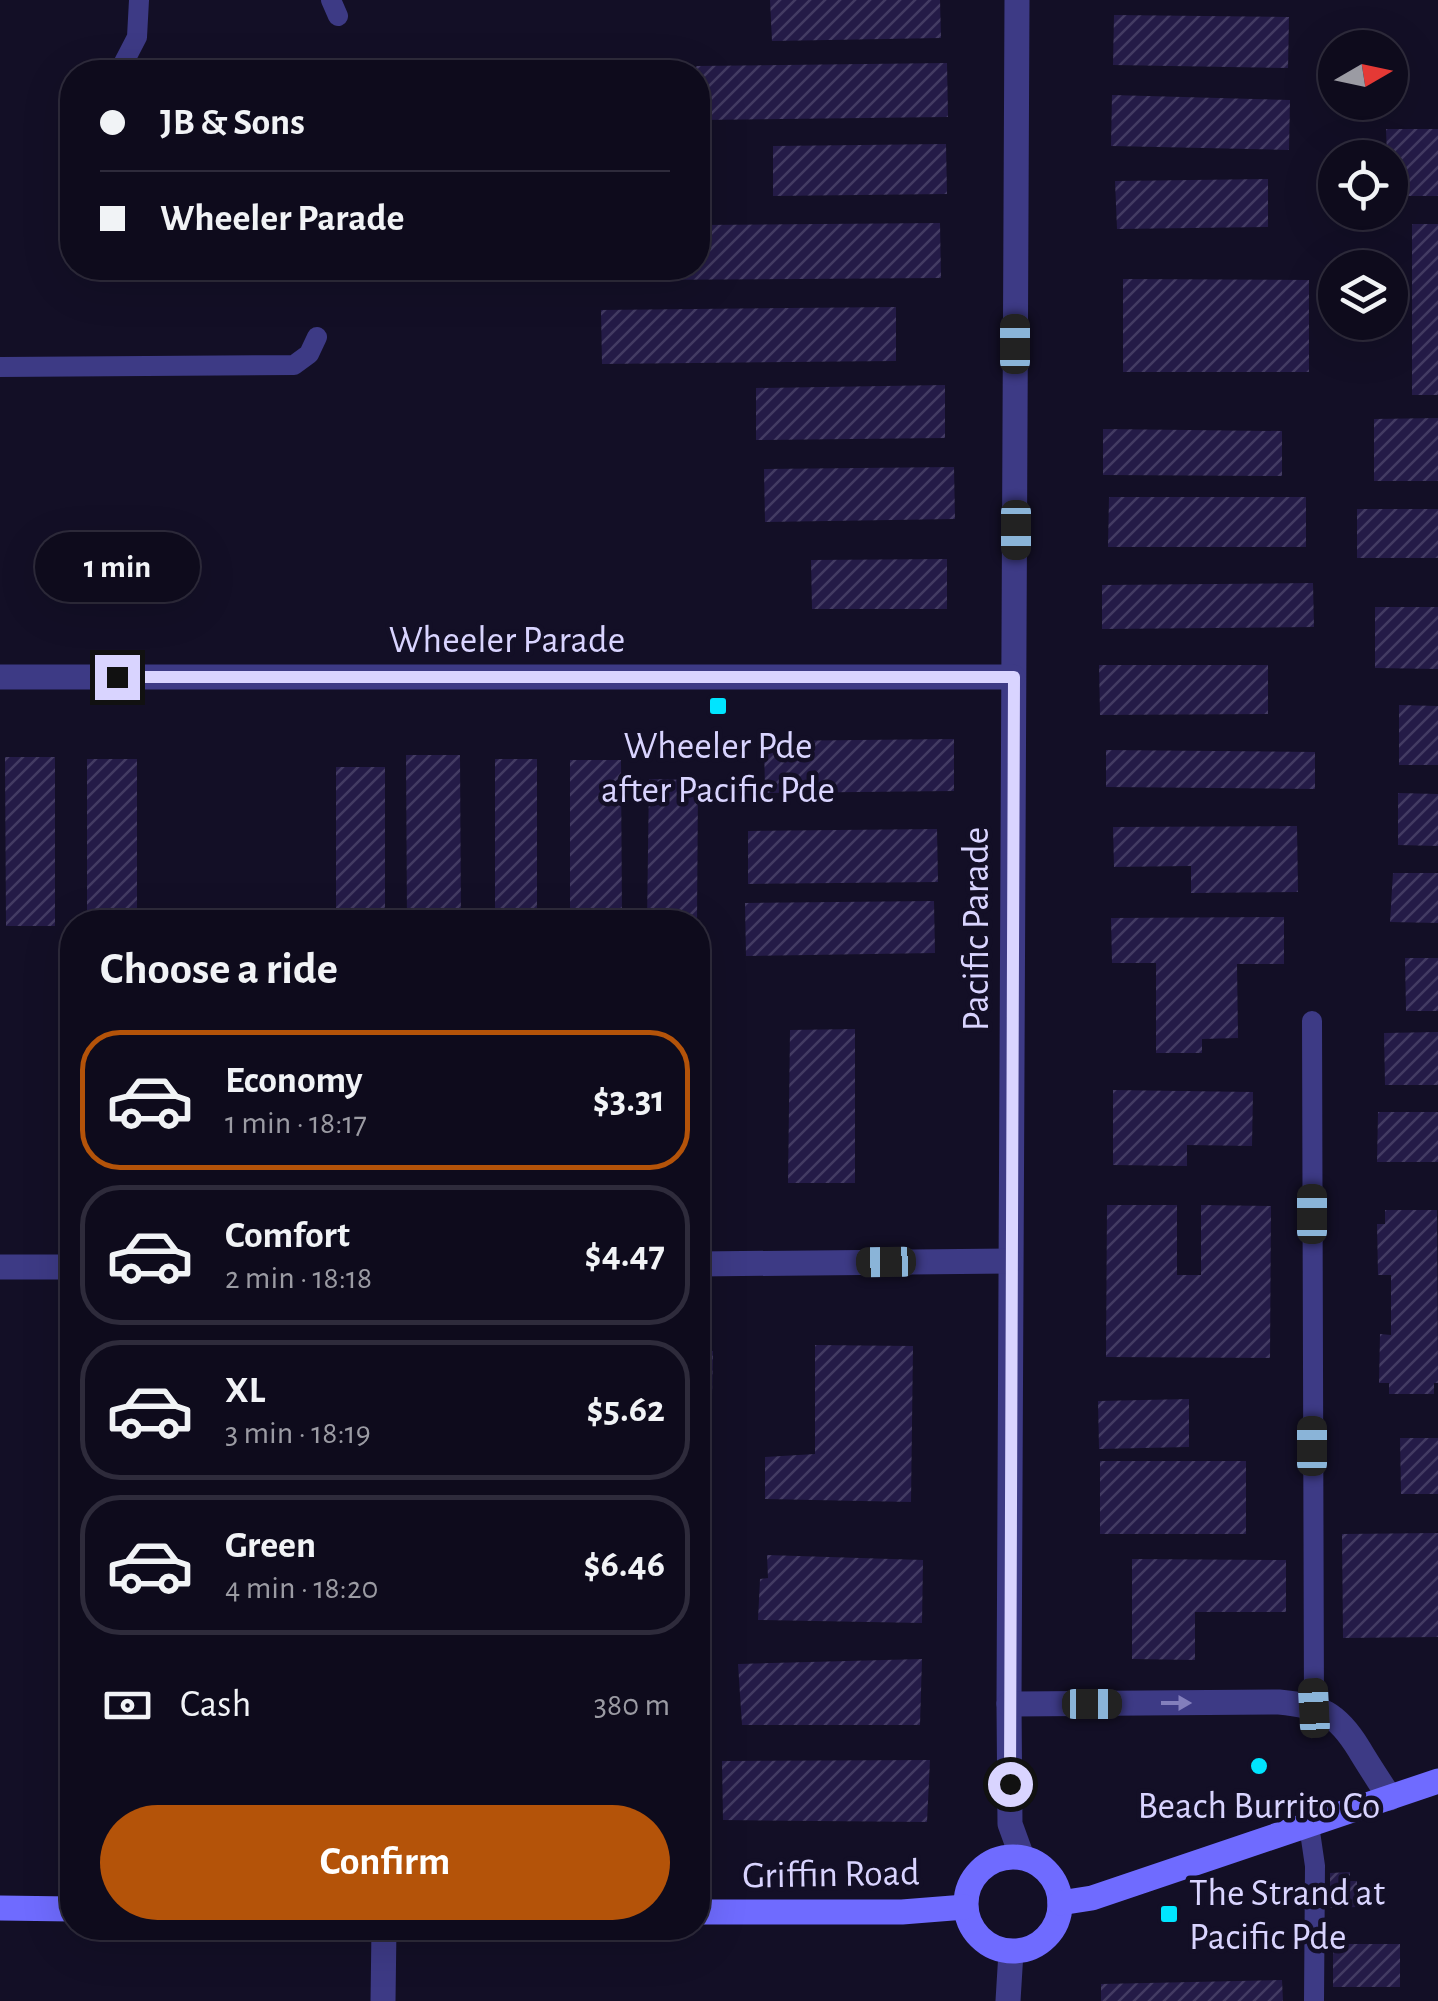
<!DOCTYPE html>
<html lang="en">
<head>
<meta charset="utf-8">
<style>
	body { margin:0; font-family:"Alegreya Sans",sans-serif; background:#171425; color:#f1f3f6; height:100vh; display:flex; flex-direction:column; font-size:38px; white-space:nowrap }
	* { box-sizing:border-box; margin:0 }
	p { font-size:32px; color:#9b9ba3 }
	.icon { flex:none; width:55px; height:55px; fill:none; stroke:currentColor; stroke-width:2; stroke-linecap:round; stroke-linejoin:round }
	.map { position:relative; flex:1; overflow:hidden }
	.panel { position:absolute; left:60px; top:910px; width:650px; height:1030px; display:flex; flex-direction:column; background:#0e0b1c; border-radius:40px; box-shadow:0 10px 40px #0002,0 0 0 2px #2e2b3b }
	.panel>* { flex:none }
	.guide { position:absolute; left:60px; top:60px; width:650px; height:220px; border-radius:40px; box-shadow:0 10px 40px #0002,0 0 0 2px #2e2b3b; display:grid; align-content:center; height:220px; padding:0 40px; background:#0e0b1c }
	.needle { width:65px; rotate:81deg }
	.tools { position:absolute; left:1318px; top:30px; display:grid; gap:20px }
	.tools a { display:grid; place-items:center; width:90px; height:90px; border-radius:50%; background:#0e0b1c; box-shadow:0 10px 40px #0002,0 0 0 2px #2e2b3b; font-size:50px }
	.end { position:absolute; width:45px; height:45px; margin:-22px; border:12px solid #d9d4ff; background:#111; box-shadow:0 0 0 5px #111 }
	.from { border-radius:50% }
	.bubble { position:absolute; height:70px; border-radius:35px; background:#0e0b1c; box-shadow:0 10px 40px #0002,0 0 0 2px #2e2b3b; font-size:32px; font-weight:700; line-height:70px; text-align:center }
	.car { position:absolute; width:30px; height:60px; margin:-30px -15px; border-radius:12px; box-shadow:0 0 8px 2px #0007; background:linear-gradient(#222 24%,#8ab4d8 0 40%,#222 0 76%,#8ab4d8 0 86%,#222 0) }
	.guide b { display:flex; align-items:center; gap:35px; height:95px; font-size:38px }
	.guide b+b { border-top:2px solid #2e2b3b }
	.guide i { width:25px; height:25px; background:#f1f3f6 }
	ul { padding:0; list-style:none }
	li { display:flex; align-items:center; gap:30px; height:140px; margin:0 20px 15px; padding:0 20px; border:5px solid #2e2b3b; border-radius:40px }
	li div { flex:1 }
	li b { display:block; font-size:38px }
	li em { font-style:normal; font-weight:700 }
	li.active { border-color:#b45309 }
	li>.icon { width:90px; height:90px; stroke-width:1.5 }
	h2 { padding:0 40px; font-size:45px; line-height:120px }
	.pay { display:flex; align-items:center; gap:25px; height:110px; padding:0 40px; font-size:38px }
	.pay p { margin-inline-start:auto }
	.action { display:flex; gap:20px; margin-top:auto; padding:20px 40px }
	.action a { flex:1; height:115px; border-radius:60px; background:#b45309; color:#fff; font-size:40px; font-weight:700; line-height:115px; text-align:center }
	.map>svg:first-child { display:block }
	.building { fill:url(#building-hatch) }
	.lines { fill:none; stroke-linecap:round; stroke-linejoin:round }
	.lane { stroke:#3d3a85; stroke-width:20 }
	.street { stroke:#3d3a85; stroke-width:25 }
	.secondary { stroke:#6f6bff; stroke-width:25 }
	.oneway { fill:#837fbc }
	.route { stroke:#d9d4ff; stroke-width:12 }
	.poi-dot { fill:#00e5ff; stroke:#130f26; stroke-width:4 }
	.labels { text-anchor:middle; stroke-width:9; stroke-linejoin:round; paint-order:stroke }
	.street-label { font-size:38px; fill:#d9d4ff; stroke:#130f26 }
	.poi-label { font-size:38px; fill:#d9d4ff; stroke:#130f26 }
</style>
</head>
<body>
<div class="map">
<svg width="1438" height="2001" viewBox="0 0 1438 2001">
	<defs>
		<pattern id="building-hatch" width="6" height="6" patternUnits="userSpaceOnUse" patternTransform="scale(2.5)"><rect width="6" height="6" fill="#241b47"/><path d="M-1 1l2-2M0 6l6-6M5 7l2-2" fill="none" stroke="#433b63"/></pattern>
	</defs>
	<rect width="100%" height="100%" fill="#130f26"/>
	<g class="building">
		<polygon points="770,0 940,0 941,38 772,41"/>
		<polygon points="1114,15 1289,17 1288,68 1113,65"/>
		<polygon points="947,63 948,117 698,120 696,66"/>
		<polygon points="1112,95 1290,100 1289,150 1111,146"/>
		<polygon points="1386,129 1438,129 1438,196 1390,196 1390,158 1387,158"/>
		<polygon points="946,144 947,194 773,196 773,146"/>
		<polygon points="1268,179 1268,227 1117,229 1115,181"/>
		<polygon points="940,223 941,278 631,280 631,268 698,268 698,225"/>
		<rect x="1412" y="224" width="26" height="171"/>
		<polygon points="1123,279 1309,280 1309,372 1123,372"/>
		<polygon points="896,307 896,361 602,364 601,310"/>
		<polygon points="945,385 945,438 756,440 756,388"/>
		<polygon points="1438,418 1438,481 1374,481 1374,419"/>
		<polygon points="1103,429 1282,431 1282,476 1103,475"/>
		<polygon points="954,467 955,519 765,522 764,469"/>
		<polygon points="1109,497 1306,497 1306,547 1108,547"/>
		<rect x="1357" y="509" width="81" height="49"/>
		<polygon points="947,559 947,609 812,609 811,560"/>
		<polygon points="1313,583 1314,627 1102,629 1102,585"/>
		<polygon points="1375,607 1438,607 1438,669 1375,668"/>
		<polygon points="1099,665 1268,665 1268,714 1100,715"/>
		<polygon points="1399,705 1438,706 1438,765 1399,765"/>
		<polygon points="954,739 954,791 765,793 764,741"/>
		<polygon points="1106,750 1315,752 1315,789 1106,787"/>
		<polygon points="406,755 460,755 461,922 407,922"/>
		<polygon points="5,757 55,757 55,926 6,926"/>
		<rect x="87" y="759" width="50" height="163"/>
		<rect x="495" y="759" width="42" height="163"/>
		<polygon points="570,760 621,760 622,922 570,922"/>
		<rect x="336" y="767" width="49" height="151"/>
		<polygon points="649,779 698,780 697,922 647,922"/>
		<polygon points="1398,793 1438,794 1438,846 1398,845"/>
		<polygon points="1297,826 1298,892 1191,893 1191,866 1114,867 1113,827"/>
		<polygon points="937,829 938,882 748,884 748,831"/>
		<polygon points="1393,873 1438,873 1438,923 1390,922"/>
		<polygon points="934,901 935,953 746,956 745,903"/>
		<polygon points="1284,917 1284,964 1237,964 1238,1038 1202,1039 1202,1053 1156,1053 1156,963 1112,963 1111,918"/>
		<polygon points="1405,958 1438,958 1438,1011 1406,1011"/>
		<polygon points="855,1029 855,1183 788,1183 790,1030"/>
		<polygon points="1438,1032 1438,1085 1385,1085 1384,1033"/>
		<polygon points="1113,1090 1253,1092 1252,1146 1187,1145 1187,1166 1113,1165"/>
		<polygon points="1378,1112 1438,1112 1438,1162 1377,1162"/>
		<polygon points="1107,1205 1177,1205 1177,1275 1201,1275 1201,1205 1271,1206 1270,1358 1106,1357"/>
		<polygon points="1385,1210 1437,1210 1438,1383 1434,1383 1434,1394 1389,1394 1389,1383 1379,1383 1380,1334 1391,1335 1391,1275 1378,1275 1377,1224 1385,1224"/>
		<polygon points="815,1345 913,1346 911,1502 765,1499 765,1457 815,1454"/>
		<polygon points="698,1351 713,1351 711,1439 698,1439"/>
		<polygon points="1189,1399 1189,1447 1099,1449 1098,1401"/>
		<polygon points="1400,1438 1438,1438 1438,1494 1401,1494"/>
		<rect x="1100" y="1461" width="146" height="73"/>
		<polygon points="1438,1533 1438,1637 1343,1638 1342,1534"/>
		<polygon points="767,1555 923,1560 922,1623 758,1620 760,1579 768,1578"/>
		<polygon points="1132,1559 1286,1560 1286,1612 1195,1612 1195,1660 1132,1659"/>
		<polygon points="922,1659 920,1725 742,1725 738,1664"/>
		<polygon points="930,1760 927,1822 723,1820 722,1761"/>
		<polygon points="1350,1872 1350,1881 1357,1881 1357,1907 1330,1908 1330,1873"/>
		<rect x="1333" y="1944" width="67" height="43"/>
		<polygon points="1282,1980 1283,2001 1101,2001 1101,1984"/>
	</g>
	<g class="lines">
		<g class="lane">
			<polyline points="331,0 338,16"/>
			<polyline points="121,72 122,66 137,37 139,0"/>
			<polyline points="0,367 294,365 309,354 317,337"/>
			<polyline points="1312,1021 1314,1708"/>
			<polyline points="1309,1825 1315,1866 1314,2001"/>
		</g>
		<g class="street">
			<polyline points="1017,0 1009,1704 1010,1824 1022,1857"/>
			<polyline points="0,677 1013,677"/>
			<polyline points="698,1264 1010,1261"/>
			<polyline points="0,1267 72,1267"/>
			<path d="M1009,1704L1279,1702C1321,1706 1337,1713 1359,1749C1369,1766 1380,1782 1390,1798"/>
			<polyline points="383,2001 384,1928"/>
			<polyline points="1008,2001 1011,1952"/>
		</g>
		<g class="secondary">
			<circle cx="1013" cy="1904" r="47"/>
			<polyline points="1060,1903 1092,1898 1438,1781"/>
			<polyline points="0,1908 72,1909"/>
			<polyline points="698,1912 902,1912 965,1907"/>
		</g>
	</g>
	<defs><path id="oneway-solid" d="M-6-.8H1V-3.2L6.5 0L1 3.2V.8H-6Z" transform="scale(2.5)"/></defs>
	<use class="oneway" href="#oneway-solid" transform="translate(1176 1703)"/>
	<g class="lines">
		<polyline class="route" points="117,677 1014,677 1010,1784"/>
	</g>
	<g class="poi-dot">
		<rect x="708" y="696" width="20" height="20" rx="5"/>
		<circle cx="1259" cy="1766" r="10"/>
		<rect x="1159" y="1904" width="20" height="20" rx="5"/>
	</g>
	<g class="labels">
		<g class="street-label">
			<text x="507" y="652">Wheeler Parade</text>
			<text transform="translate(975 929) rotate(-90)" y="13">Pacific Parade</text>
			<text transform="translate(831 1873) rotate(-1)" y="13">Griffin Road</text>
		</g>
		<g class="poi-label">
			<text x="718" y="758">Wheeler Pde<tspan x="718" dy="44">after Pacific Pde</tspan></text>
			<text x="1259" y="1818">Beach Burrito Co</text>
			<text x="1189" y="1905" text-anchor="start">The Strand at<tspan x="1189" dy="44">Pacific Pde</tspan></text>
		</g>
	</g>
</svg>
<div class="tools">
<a><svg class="needle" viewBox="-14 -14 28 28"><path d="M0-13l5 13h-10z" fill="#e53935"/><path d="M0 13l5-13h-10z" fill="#9b9ba3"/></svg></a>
<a><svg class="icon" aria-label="locate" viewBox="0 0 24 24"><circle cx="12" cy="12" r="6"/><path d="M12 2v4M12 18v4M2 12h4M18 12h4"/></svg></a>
<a><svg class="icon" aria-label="layers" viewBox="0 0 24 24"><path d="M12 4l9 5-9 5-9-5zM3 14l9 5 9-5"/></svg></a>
</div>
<i class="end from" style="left:1010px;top:1784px"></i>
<i class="end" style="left:117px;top:677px"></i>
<div class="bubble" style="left:35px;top:532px;width:165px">1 min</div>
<i class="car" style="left:1015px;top:344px;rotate:0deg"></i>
<i class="car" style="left:1016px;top:530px;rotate:180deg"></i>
<i class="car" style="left:1312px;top:1214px;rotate:0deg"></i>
<i class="car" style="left:886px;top:1262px;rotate:269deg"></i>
<i class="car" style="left:1312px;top:1446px;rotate:0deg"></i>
<i class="car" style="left:1092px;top:1704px;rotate:90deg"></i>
<i class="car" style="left:1314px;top:1708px;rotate:357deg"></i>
<div class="guide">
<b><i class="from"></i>JB &amp; Sons</b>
<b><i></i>Wheeler Parade</b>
</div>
<section class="panel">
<h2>Choose a ride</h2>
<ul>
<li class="active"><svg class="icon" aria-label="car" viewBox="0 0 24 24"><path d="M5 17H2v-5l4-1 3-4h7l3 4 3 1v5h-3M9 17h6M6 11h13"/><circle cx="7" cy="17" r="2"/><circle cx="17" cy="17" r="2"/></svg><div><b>Economy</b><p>1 min · 18:17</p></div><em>$3.31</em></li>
<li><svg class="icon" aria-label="car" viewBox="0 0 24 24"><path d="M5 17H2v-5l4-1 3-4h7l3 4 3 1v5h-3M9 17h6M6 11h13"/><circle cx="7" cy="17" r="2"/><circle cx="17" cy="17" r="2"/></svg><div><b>Comfort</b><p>2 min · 18:18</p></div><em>$4.47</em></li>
<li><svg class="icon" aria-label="car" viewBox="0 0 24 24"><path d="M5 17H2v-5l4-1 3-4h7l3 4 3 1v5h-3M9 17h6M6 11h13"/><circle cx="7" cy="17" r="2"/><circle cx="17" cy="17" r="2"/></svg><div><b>XL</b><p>3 min · 18:19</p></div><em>$5.62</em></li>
<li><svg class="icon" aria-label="car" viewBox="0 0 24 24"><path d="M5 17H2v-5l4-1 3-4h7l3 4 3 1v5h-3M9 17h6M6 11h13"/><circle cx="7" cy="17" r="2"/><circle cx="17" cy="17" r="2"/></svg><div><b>Green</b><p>4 min · 18:20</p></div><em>$6.46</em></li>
</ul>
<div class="pay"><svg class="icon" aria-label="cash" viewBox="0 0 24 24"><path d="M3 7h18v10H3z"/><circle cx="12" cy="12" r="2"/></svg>Cash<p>380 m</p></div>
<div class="action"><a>Confirm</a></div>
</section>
</div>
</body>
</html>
